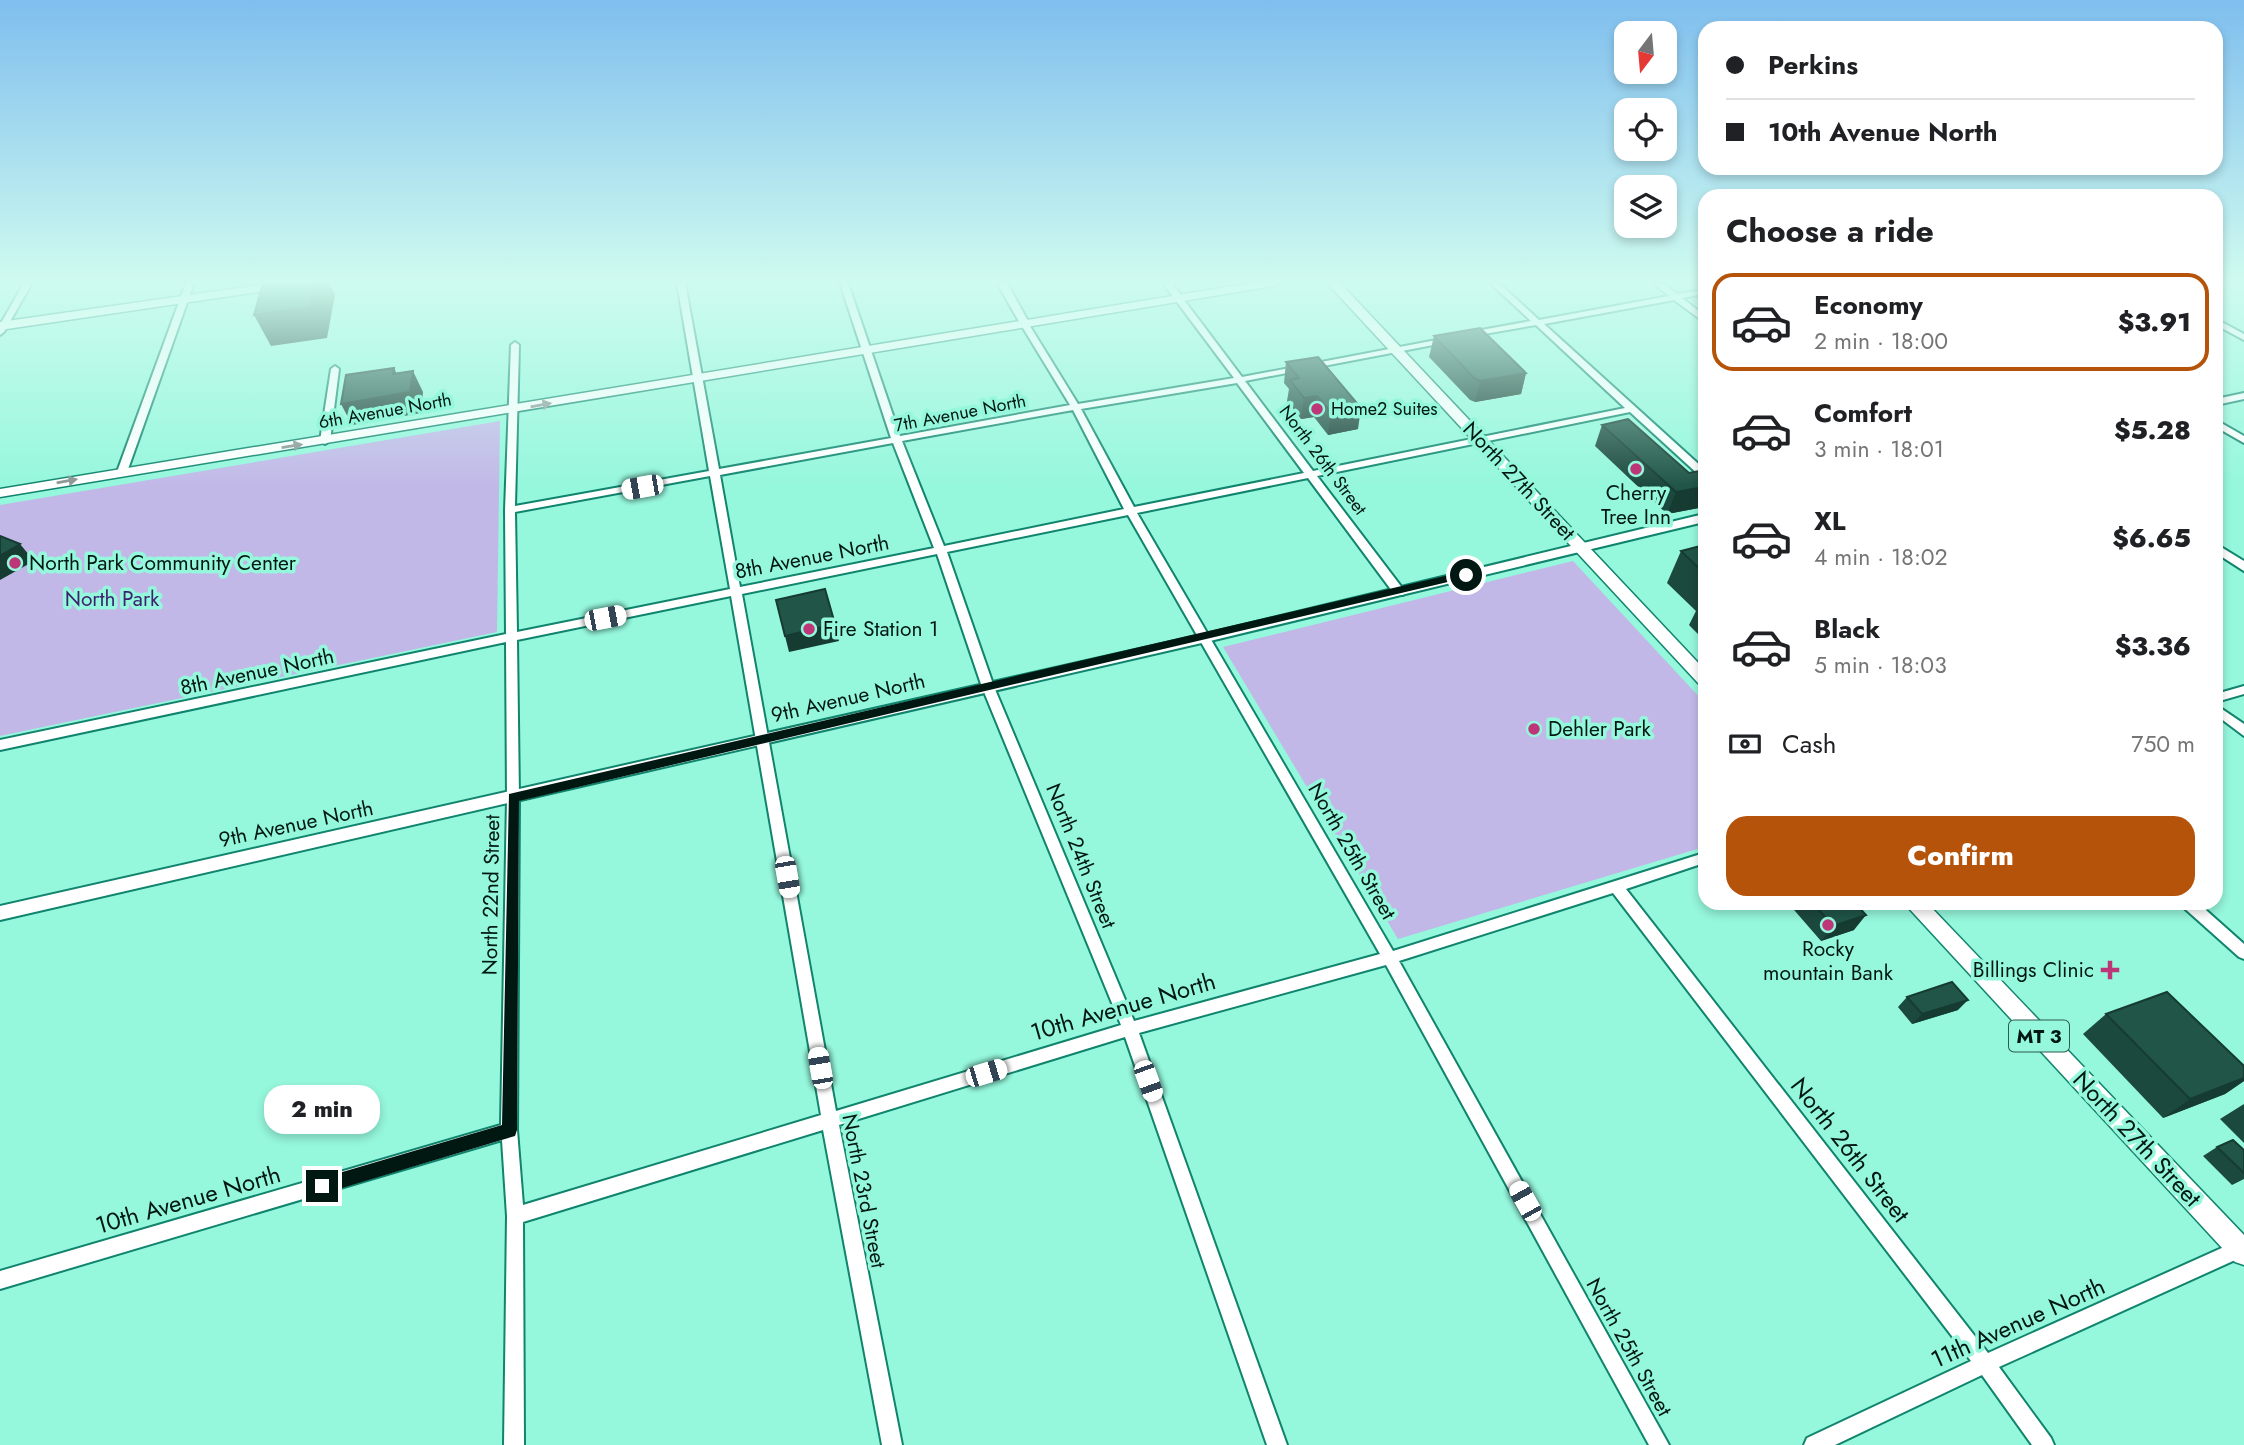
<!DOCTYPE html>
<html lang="en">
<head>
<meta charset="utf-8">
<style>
	body { margin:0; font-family:Jost,sans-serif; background:#f6f6f6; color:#202124; height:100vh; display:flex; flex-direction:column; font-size:26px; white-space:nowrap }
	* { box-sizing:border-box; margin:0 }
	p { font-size:23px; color:#757577 }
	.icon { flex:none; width:38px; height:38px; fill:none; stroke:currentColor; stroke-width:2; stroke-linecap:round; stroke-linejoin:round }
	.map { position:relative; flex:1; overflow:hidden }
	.panel { position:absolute; left:1698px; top:189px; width:525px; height:721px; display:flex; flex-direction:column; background:#fff; border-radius:21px; box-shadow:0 4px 10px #0003 }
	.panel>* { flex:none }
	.top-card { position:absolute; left:1698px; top:21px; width:525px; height:154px; border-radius:21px; box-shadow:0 4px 10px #0003; display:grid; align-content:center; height:154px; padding:0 28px; background:#fff }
	.needle { width:46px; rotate:196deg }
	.controls { position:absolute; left:1614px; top:21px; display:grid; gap:14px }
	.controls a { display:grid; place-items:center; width:63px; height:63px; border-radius:14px; background:#fff; box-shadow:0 4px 10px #0003; font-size:35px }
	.end { position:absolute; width:32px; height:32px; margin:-16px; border:9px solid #001811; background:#fff; box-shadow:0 0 0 4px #fff }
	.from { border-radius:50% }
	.bubble { position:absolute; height:49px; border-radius:21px; background:#fff; box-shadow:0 4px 10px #0003; font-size:23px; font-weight:800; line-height:49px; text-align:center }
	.car { position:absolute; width:21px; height:42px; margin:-21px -10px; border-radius:9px; box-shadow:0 0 5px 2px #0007; background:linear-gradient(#fff 24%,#345 0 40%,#fff 0 76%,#345 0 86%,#fff 0) }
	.top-card b { display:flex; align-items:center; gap:24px; height:66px; font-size:26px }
	.top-card b+b { border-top:2px solid #e0e0e0 }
	.top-card i { width:18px; height:18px; background:#202124 }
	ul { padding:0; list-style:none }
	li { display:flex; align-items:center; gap:21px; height:98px; margin:0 14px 10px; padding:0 14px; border:4px solid transparent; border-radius:21px }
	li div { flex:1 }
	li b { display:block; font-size:26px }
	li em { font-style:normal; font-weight:800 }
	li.on { border-color:#b45309 }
	li>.icon { width:63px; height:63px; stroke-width:1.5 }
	h2 { padding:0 28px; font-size:32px; line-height:84px }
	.pay { display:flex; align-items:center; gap:18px; height:77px; padding:0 28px; font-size:26px }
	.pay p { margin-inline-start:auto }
	.action { display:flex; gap:14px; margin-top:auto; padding:14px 28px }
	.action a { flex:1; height:80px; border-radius:21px; background:#b45309; color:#fff; font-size:28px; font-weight:800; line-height:80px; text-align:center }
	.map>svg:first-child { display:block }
	.green { fill:#c2b8e8 }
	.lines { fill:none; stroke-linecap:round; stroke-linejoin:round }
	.minor-casing { stroke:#10846d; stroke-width:4 }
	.tertiary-casing { stroke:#10846d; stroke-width:4 }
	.primary-casing { stroke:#10846d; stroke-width:3 }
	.minor { fill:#fff; fill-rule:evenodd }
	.tertiary { fill:#fff; fill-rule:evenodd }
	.primary { fill:#fff; fill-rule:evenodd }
	.wall { fill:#1c493e }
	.shaded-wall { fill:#163c32 }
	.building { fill:#205548; stroke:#163c32; stroke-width:2 }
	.oneway { fill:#8c9794 }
	.route { fill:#001811 }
	.poi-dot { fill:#bc3678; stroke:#95f7dc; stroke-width:2.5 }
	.labels { text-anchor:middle; stroke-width:7; stroke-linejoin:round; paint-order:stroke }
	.far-poi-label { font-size:18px; fill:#001811; stroke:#95f7dc; text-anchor:start }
	.far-street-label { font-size:18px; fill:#001811; stroke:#95f7dc }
	.shield { fill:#95f7dc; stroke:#2d5b4e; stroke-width:2 }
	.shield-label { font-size:19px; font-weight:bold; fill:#001811 }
	.street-label { font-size:21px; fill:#001811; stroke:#95f7dc }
	.poi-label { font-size:21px; fill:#001811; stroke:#95f7dc; text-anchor:start }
	.park-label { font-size:21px; fill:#3c226e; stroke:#95f7dc }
	.near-street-label { font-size:24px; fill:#001811; stroke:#95f7dc }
</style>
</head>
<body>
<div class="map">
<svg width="2244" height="1445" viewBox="0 0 2244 1445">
	<rect width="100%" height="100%" fill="#95f7dc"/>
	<g class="green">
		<polygon points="500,421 497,632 0,736 0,505"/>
		<polygon points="1573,561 1704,702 1704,847 1398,939 1223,647"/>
	</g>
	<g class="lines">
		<defs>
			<g id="minor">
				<polygon points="24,283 32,283 4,332 0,335 0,325"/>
				<polygon points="186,283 194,283 127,472 122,475 119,474 117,472"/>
				<path d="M677,283H685L719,469L891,438L840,283H848L900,436L1070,405L1020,323L1024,320L1028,323L1078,404L1234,378L1174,298L1178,296H1181L1242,377L1452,337L1453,339L1449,342L1245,381L1313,471L1625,408L1536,325L1467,337L1466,335L1470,332L1531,321L1490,283H1499L1539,320L1669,296L1653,283H1662L1677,294L1704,290V294L1682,298L1704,315V322L1674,300L1544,324L1704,469V477L1700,476L1630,412L1317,476L1403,589L1405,592L1403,595H1395L1308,478L1137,513L1393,951L1704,853V863L1626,889L1988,1353L2244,1238V1256L1999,1367L2051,1438L2054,1445H2032L1982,1375L1835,1445H1804L1807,1438L1971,1361L1613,893L1399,961L1669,1445H1649L1386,965L1139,1033L1287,1445H1267L1125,1037L839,1125L902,1445H882L823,1130L523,1222L524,1445H504L507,1216L502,1140L0,1289V1271L501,1125L507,798L506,642L0,750V740L506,634L505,510L511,345L515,342L519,345L515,506L709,471ZM1237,383L1304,473L1134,507L1081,409ZM1073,410L1124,509L944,546L902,441ZM893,443L934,548L740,587L720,475ZM710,476L730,589L517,632L515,512ZM1128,515L1380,954L1134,1021L994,687L947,552ZM937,554L982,687L1121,1025L836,1111L742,594ZM731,596L821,1115L523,1205L517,1130L519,798L517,640Z"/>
				<polygon points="2216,319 2244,334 2244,340 2216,325"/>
				<polygon points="335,366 339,369 330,441 325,444 320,441 331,369"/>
				<polygon points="2244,393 2244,399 2216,405 2216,399"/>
				<polygon points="2216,420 2244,436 2244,443 2216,427"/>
				<polygon points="2244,686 2244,694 2216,702 2216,694"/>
				<polygon points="2216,705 2244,724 2244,736 2216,715"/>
				<polygon points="2181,903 2198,903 2244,944 2244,959 2239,957 2183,907"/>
			</g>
			<g id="tertiary">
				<polygon points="997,283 1007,283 1029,323 1027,325 1021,325"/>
				<polygon points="1163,283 1172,283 1183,298 1181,300 1175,300"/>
				<polygon points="1704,514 1704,522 1206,642 0,920 0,906 1206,634"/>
				<polygon points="2216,544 2244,561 2244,571 2216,553"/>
			</g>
			<g id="primary">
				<polygon points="273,283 305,283 299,286 0,330 0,322"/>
				<polygon points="1251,283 1280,283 1274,286 0,497 0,489"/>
				<polygon points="1327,283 1340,283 1704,669 1704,685 1698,683"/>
				<polygon points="1904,903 1927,903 2244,1235 2244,1265 2235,1262"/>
			</g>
		</defs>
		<use href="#minor" class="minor-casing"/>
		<use href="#tertiary" class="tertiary-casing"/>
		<use href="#primary" class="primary-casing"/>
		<use href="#minor" class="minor"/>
		<use href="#tertiary" class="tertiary"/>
		<use href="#primary" class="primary"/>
	</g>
	<g class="wall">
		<polygon points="1434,336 1526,373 1521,394 1475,402 1470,400 1429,357"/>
		<polygon points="1286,362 1358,429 1328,435 1314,417 1301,419 1287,401 1289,389 1284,383"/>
		<polygon points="1602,425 1689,473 1704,475 1704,507 1667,514 1595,446"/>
		<polygon points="1704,545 1704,640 1689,625 1696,611 1667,583 1681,551"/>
		<polygon points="1788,903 1851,903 1854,930 1821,941"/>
		<polygon points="1907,997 1958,1010 1912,1024 1898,1007"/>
		<polygon points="2106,1014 2244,1066 2244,1081 2225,1094 2163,1118 2083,1034"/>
		<polygon points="2244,1104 2244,1143 2220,1119"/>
		<polygon points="2217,1147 2244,1150 2244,1179 2232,1185 2203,1156"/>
	</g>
	<g class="shaded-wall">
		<polygon points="316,283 329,283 335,295 327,338 271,346 254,315"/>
		<polygon points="394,368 404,389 413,371 423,392 421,413 352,425 341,404 393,374"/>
		<polygon points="1526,373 1521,394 1475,402 1480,381"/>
		<polygon points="1317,396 1314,417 1301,419 1304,398"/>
		<polygon points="1361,408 1358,429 1328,435 1331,413"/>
		<polygon points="1704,487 1704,507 1667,514 1676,492"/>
		<polygon points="20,544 34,561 0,580 0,556"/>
		<polygon points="835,624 839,641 789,652 785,636"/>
		<polygon points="1866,915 1854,930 1821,941 1833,926"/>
		<polygon points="1968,1000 1958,1010 1912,1024 1922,1014"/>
		<polygon points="2244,1078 2244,1081 2225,1094 2163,1118 2190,1099"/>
	</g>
	<g class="building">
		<polygon points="263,283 316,283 310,307 254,315"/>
		<polygon points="1480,328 1526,373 1480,381 1475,379 1434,336"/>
		<polygon points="1318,357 1361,408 1331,413 1317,396 1304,398 1290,380 1299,378 1286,362"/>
		<polygon points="394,368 393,374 413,371 410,392 341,404 346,375"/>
		<polygon points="1628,419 1689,473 1699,471 1704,475 1704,487 1676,492 1602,425"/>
		<polygon points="0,536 20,544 0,556"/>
		<polygon points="1704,545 1704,573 1681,551"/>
		<polygon points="825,589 835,624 785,636 776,600"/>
		<polygon points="1813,903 1851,903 1852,904 1855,903 1866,915 1833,926"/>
		<polygon points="1952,982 1968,1000 1922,1014 1907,997"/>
		<polygon points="2167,992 2244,1066 2244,1078 2190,1099 2106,1014"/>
		<polygon points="2233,1140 2244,1150 2244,1173 2217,1147"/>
	</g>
	<defs><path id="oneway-solid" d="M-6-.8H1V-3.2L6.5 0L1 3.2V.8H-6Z" transform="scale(1.75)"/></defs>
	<g class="oneway">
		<use href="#oneway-solid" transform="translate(541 405) rotate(-10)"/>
		<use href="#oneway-solid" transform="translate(292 446) rotate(-9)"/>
		<use href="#oneway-solid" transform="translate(67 481) rotate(-10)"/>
	</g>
	<linearGradient id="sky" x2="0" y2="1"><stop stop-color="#7fbeee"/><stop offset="0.58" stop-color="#cffbef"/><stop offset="1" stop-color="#cffbef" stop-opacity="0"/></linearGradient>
	<rect width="2244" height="486" fill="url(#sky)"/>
	<polygon class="route" points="1466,571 1469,572 1469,577 519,801 517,1130 515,1136 322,1194 317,1191 314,1186 317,1181 322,1178 502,1125 509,794"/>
	<g class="poi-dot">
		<circle cx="1317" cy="409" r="7"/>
		<circle cx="1636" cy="469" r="7"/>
		<circle cx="15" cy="563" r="7"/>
		<circle cx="809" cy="629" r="7"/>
		<circle cx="1534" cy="729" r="7"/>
		<circle cx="1828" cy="925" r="7"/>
		<path d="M2106.5 959.5h7v7h7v7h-7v7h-7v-7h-7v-7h7z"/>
	</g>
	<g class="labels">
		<g class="far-poi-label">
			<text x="1331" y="415">Home2 Suites</text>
		</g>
		<g class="far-street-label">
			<text transform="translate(385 411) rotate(-10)" y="6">6th Avenue North</text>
			<text transform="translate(960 413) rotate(-11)" y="6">7th Avenue North</text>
			<text transform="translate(1323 460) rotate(53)" y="6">North 26th Street</text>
		</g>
		<rect class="shield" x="2009" y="1020.5" width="60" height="31" rx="5"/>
		<g class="shield-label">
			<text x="2039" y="1043">MT 3</text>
		</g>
		<g class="street-label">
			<text transform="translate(1519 481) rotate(47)" y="7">North 27th Street</text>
			<text transform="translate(812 557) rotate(-11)" y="7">8th Avenue North</text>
			<text transform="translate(257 672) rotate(-12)" y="7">8th Avenue North</text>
			<text transform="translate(848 698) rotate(-13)" y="7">9th Avenue North</text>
			<text transform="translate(296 824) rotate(-12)" y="7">9th Avenue North</text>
			<text transform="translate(1352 851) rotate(60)" y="7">North 25th Street</text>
			<text transform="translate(1081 856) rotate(68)" y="7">North 24th Street</text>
			<text transform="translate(491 895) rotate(-89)" y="7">North 22nd Street</text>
			<text transform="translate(864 1191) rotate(79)" y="7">North 23rd Street</text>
			<text transform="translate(1629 1347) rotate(61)" y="7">North 25th Street</text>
		</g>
		<g class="poi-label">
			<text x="1636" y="500" text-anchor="middle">Cherry<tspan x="1636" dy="24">Tree Inn</tspan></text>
			<text x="29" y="570">North Park Community Center</text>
			<text x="823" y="636">Fire Station 1</text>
			<text x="1548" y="736">Dehler Park</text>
			<text x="1828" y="956" text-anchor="middle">Rocky<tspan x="1828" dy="24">mountain Bank</tspan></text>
			<text x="2094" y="977" text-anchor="end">Billings Clinic</text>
		</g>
		<g class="park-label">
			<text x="112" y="606">North Park</text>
		</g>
		<g class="near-street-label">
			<text transform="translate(1123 1007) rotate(-16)" y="8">10th Avenue North</text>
			<text transform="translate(2137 1139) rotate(47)" y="8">North 27th Street</text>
			<text transform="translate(1850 1150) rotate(52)" y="8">North 26th Street</text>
			<text transform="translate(188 1200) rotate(-16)" y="8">10th Avenue North</text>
			<text transform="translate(2018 1323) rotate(-24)" y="8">11th Avenue North</text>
		</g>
	</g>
</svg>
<div class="controls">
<a><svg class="needle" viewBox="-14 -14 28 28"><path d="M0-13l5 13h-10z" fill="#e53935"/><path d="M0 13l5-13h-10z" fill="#757577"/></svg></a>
<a><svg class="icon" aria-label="locate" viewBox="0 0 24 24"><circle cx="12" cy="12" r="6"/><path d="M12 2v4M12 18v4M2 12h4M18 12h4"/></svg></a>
<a><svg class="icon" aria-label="layers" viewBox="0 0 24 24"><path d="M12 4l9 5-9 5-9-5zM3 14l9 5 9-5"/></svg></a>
</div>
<i class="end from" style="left:1466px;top:575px"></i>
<i class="end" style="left:322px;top:1186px"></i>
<div class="bubble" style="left:264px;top:1085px;width:116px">2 min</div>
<i class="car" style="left:642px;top:487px;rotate:260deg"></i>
<i class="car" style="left:605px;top:618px;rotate:79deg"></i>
<i class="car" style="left:787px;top:877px;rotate:170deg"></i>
<i class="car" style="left:820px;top:1068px;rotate:350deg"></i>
<i class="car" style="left:986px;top:1073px;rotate:73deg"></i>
<i class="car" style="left:1148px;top:1081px;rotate:160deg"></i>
<i class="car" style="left:1525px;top:1201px;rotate:331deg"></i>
<div class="top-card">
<b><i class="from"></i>Perkins</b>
<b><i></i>10th Avenue North</b>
</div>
<section class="panel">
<h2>Choose a ride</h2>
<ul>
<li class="on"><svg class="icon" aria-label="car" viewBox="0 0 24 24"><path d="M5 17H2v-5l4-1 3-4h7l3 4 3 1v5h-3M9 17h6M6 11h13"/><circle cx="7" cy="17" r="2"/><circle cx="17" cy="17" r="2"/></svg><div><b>Economy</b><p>2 min · 18:00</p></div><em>$3.91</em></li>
<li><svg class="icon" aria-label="car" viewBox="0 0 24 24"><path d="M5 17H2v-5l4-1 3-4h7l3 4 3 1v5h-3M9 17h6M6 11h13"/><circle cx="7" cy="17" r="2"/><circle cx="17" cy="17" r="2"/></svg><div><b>Comfort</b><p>3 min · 18:01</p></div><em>$5.28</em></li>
<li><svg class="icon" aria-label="car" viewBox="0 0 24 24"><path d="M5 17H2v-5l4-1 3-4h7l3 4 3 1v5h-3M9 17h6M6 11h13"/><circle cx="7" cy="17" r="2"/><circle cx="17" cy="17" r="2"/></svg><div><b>XL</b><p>4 min · 18:02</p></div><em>$6.65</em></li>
<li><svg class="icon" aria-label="car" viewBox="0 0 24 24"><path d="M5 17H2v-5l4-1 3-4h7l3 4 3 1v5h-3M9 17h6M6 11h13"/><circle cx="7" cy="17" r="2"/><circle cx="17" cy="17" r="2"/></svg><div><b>Black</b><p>5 min · 18:03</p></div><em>$3.36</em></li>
</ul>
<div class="pay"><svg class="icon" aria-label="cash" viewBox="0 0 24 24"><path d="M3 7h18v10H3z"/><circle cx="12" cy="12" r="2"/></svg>Cash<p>750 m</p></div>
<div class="action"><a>Confirm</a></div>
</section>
</div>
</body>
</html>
